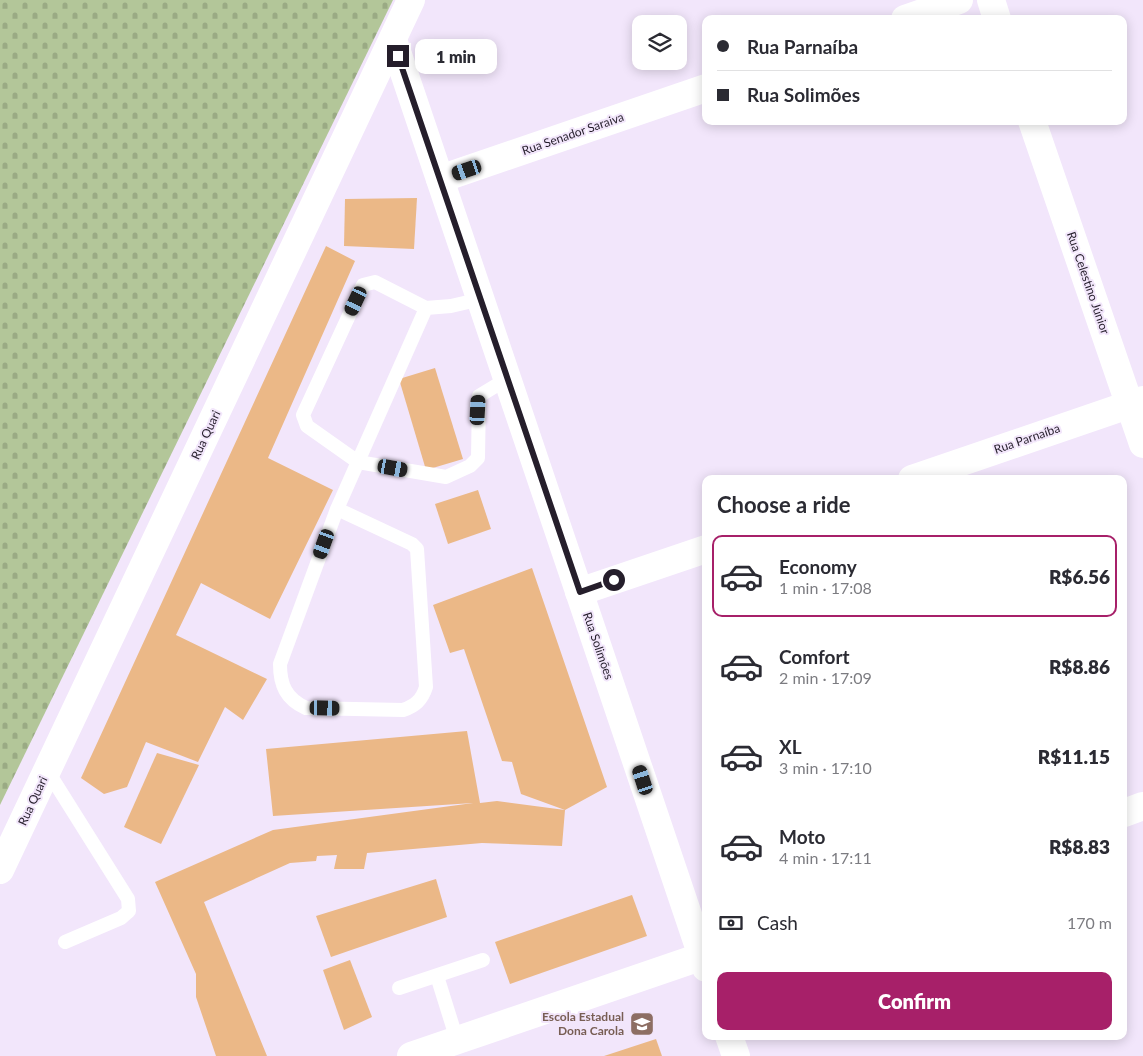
<!DOCTYPE html>
<html lang="en">
<head>
<meta charset="utf-8">
<style>
	body { margin:0; font-family:Lato,sans-serif; background:#f2f2f3; color:#2b2b33; height:100vh; display:flex; flex-direction:column; font-size:19px; white-space:nowrap }
	* { box-sizing:border-box; margin:0 }
	p { font-size:16px; color:#7c7c81 }
	.icon { flex:none; width:28px; height:28px; fill:none; stroke:currentColor; stroke-width:2; stroke-linecap:round; stroke-linejoin:round }
	.map { position:relative; flex:1; overflow:hidden }
	.sheet { position:absolute; left:702px; top:475px; width:425px; height:565px; display:flex; flex-direction:column; background:#fff; border-radius:10px; box-shadow:0 2px 12px #0003 }
	.sheet>* { flex:none }
	.top-card { position:absolute; left:702px; top:15px; width:425px; height:110px; border-radius:10px; box-shadow:0 2px 12px #0003; display:grid; align-content:center; height:110px; padding:0 15px; background:#fff }
	.fabs { position:absolute; left:632px; top:15px; display:grid; gap:10px }
	.fabs a { display:grid; place-items:center; width:55px; height:55px; border-radius:10px; background:#fff; box-shadow:0 2px 12px #0003; font-size:25px }
	.end { position:absolute; width:22px; height:22px; margin:-11px; border:6px solid #251e2b; background:#fff; box-shadow:0 0 0 2px #fff }
	.from { border-radius:50% }
	.bubble { position:absolute; height:35px; border-radius:10px; background:#fff; box-shadow:0 2px 12px #0003; font-size:16px; font-weight:800; line-height:35px; text-align:center }
	.car { position:absolute; width:15px; height:30px; margin:-15px -8px; border-radius:6px; box-shadow:0 0 4px 1px #0007; background:linear-gradient(#222 24%,#8ab4d8 0 40%,#222 0 76%,#8ab4d8 0 86%,#222 0) }
	.top-card b { display:flex; align-items:center; gap:18px; height:48px; font-size:19px }
	.top-card b+b { border-top:1px solid #e1e1e2 }
	.top-card i { width:12px; height:12px; background:#2b2b33 }
	ul { padding:0; list-style:none }
	li { display:flex; align-items:center; gap:15px; height:82px; margin:0 10px 8px; padding:0 5px; border:2px solid transparent; border-radius:10px }
	li div { flex:1 }
	li b { display:block; font-size:19px }
	li em { font-style:normal; font-weight:800 }
	li.current { border-color:#a72069 }
	li>.icon { width:45px; height:45px; stroke-width:1.5 }
	h2 { padding:0 15px; font-size:22px; line-height:60px }
	.pay { display:flex; align-items:center; gap:12px; height:55px; padding:0 15px; font-size:19px }
	.pay p { margin-inline-start:auto }
	.primary-button { display:flex; gap:10px; margin-top:auto; padding:10px 15px }
	.primary-button a { flex:1; height:58px; border-radius:10px; background:#a72069; color:#fff; font-size:20px; font-weight:800; line-height:58px; text-align:center }
	.map>svg:first-child { display:block }
	.cemetery { fill:url(#cemetery-stones) }
	.building { fill:#ebb887 }
	.lines { fill:none; stroke-linecap:round; stroke-linejoin:round }
	.service { stroke:#fff; stroke-width:14 }
	.minor { stroke:#fff; stroke-width:28 }
	.route { stroke:#251e2b; stroke-width:6 }
	.labels { text-anchor:middle; stroke-width:4; stroke-linejoin:round; paint-order:stroke }
	.street-label { font-size:12px; fill:#251e2b; stroke:#f2e6fb }
	.education-label { font-size:12px; font-weight:bold; fill:#785e54; stroke:#f2e6fb; text-anchor:end }
</style>
</head>
<body>
<div class="map">
<svg width="1143" height="1056" viewBox="0 0 1143 1056">
	<defs>
		<pattern id="cemetery-stones" width="16" height="16" patternUnits="userSpaceOnUse" patternTransform="scale(1.25)"><rect width="16" height="16" fill="#b3c699"/><path d="M2 7V4a2 2 0 0 1 4 0v3zM10 15v-3a2 2 0 0 1 4 0v3z" fill="#9aaa84"/></pattern>
	</defs>
	<rect width="100%" height="100%" fill="#f2e6fb"/>
	<polygon class="cemetery" points="0,0 393,0 0,805"/>
	<g class="building">
		<polygon points="417,198 414,249 344,246 345,199"/>
		<polygon points="326,246 355,261 268,458 333,490 270,619 201,583 176,635 267,679 243,720 225,707 198,762 146,742 127,787 104,794 81,778"/>
		<polygon points="435,368 463,459 426,470 399,379"/>
		<polygon points="478,490 491,529 448,544 435,504"/>
		<polygon points="532,568 607,787 565,810 562,846 482,843 367,853 364,869 334,869 337,855 317,856 316,861 290,863 204,902 267,1056 216,1056 196,997 196,974 155,882 273,830 473,803 273,816 266,749 467,731 480,803 497,801 565,810 521,794 512,762 502,761 464,649 450,653 433,605"/>
		<polygon points="157,753 199,765 161,844 124,827"/>
		<polygon points="436,879 447,917 331,957 316,916"/>
		<polygon points="632,895 647,936 510,984 495,942"/>
		<polygon points="350,960 372,1017 344,1030 323,970"/>
		<polygon points="656,1039 662,1056 604,1056"/>
	</g>
	<g class="lines">
		<g class="service">
			<polyline points="426,308 375,282 363,285 303,415 307,426 358,462 446,477 470,466 478,458 479,396 507,379"/>
			<path d="M337,509L412,544L417,549L426,687C422,700 415,706 403,710L306,708C286,699 280,685 280,664L337,509L426,308L451,306L481,299"/>
			<polyline points="47,770 128,899 129,911 121,918 65,942"/>
			<polyline points="437,976 457,1040"/>
			<polyline points="399,988 483,960"/>
		</g>
		<g class="minor">
			<polyline points="991,0 997,19"/>
			<polyline points="905,19 959,0"/>
			<polyline points="393,40 706,968"/>
			<polyline points="1032,121 1143,444"/>
			<polyline points="440,179 706,88"/>
			<polyline points="912,479 1143,400"/>
			<polyline points="579,592 706,549"/>
			<polyline points="1124,813 1143,806"/>
			<polyline points="0,870 411,0"/>
			<polyline points="729,1036 736,1056"/>
			<polyline points="411,1056 706,955"/>
		</g>
	</g>
	<g class="lines">
		<polyline class="route" points="398,56 580,592 614,580"/>
	</g>
	<defs>
		<symbol id="school-square" viewBox="-11 -11 22 22"><rect x="-9" y="-9" width="18" height="18" rx="4" fill="#8d6e63" stroke="#f2e6fb"/><path d="M0-5L7-2L0 1L-7-2ZM-4 1L0 2.5L4 1V4Q0 6-4 4Z" fill="#fff"/></symbol>
	</defs>
	<g fill-rule="evenodd">
		<use href="#school-square" x="628" y="1010" width="28" height="28"/>
	</g>
	<g class="labels">
		<g class="street-label">
			<text transform="translate(573 134) rotate(-19)" y="4">Rua Senador Saraiva</text>
			<text transform="translate(1088 283) rotate(71)" y="4">Rua Celestino Júnior</text>
			<text transform="translate(206 435) rotate(-65)" y="4">Rua Quari</text>
			<text transform="translate(1027 439) rotate(-19)" y="4">Rua Parnaíba</text>
			<text transform="translate(598 646) rotate(71)" y="4">Rua Solimões</text>
			<text transform="translate(33 801) rotate(-65)" y="4">Rua Quari</text>
		</g>
		<g class="education-label">
			<text x="624" y="1021">Escola Estadual<tspan x="624" dy="14">Dona Carola</tspan></text>
		</g>
	</g>
</svg>
<div class="fabs">
<a><svg class="icon" aria-label="layers" viewBox="0 0 24 24"><path d="M12 4l9 5-9 5-9-5zM3 14l9 5 9-5"/></svg></a>
</div>
<i class="end from" style="left:614px;top:580px"></i>
<i class="end" style="left:398px;top:56px"></i>
<div class="bubble" style="left:415px;top:39px;width:82px">1 min</div>
<i class="car" style="left:467px;top:170px;rotate:251deg"></i>
<i class="car" style="left:356px;top:301px;rotate:205deg"></i>
<i class="car" style="left:478px;top:410px;rotate:3deg"></i>
<i class="car" style="left:393px;top:468px;rotate:100deg"></i>
<i class="car" style="left:324px;top:544px;rotate:200deg"></i>
<i class="car" style="left:325px;top:708px;rotate:91deg"></i>
<i class="car" style="left:643px;top:780px;rotate:342deg"></i>
<div class="top-card">
<b><i class="from"></i>Rua Parnaíba</b>
<b><i></i>Rua Solimões</b>
</div>
<section class="sheet">
<h2>Choose a ride</h2>
<ul>
<li class="current"><svg class="icon" aria-label="car" viewBox="0 0 24 24"><path d="M5 17H2v-5l4-1 3-4h7l3 4 3 1v5h-3M9 17h6M6 11h13"/><circle cx="7" cy="17" r="2"/><circle cx="17" cy="17" r="2"/></svg><div><b>Economy</b><p>1 min · 17:08</p></div><em>R$6.56</em></li>
<li><svg class="icon" aria-label="car" viewBox="0 0 24 24"><path d="M5 17H2v-5l4-1 3-4h7l3 4 3 1v5h-3M9 17h6M6 11h13"/><circle cx="7" cy="17" r="2"/><circle cx="17" cy="17" r="2"/></svg><div><b>Comfort</b><p>2 min · 17:09</p></div><em>R$8.86</em></li>
<li><svg class="icon" aria-label="car" viewBox="0 0 24 24"><path d="M5 17H2v-5l4-1 3-4h7l3 4 3 1v5h-3M9 17h6M6 11h13"/><circle cx="7" cy="17" r="2"/><circle cx="17" cy="17" r="2"/></svg><div><b>XL</b><p>3 min · 17:10</p></div><em>R$11.15</em></li>
<li><svg class="icon" aria-label="car" viewBox="0 0 24 24"><path d="M5 17H2v-5l4-1 3-4h7l3 4 3 1v5h-3M9 17h6M6 11h13"/><circle cx="7" cy="17" r="2"/><circle cx="17" cy="17" r="2"/></svg><div><b>Moto</b><p>4 min · 17:11</p></div><em>R$8.83</em></li>
</ul>
<div class="pay"><svg class="icon" aria-label="cash" viewBox="0 0 24 24"><path d="M3 7h18v10H3z"/><circle cx="12" cy="12" r="2"/></svg>Cash<p>170 m</p></div>
<div class="primary-button"><a>Confirm</a></div>
</section>
</div>
</body>
</html>
